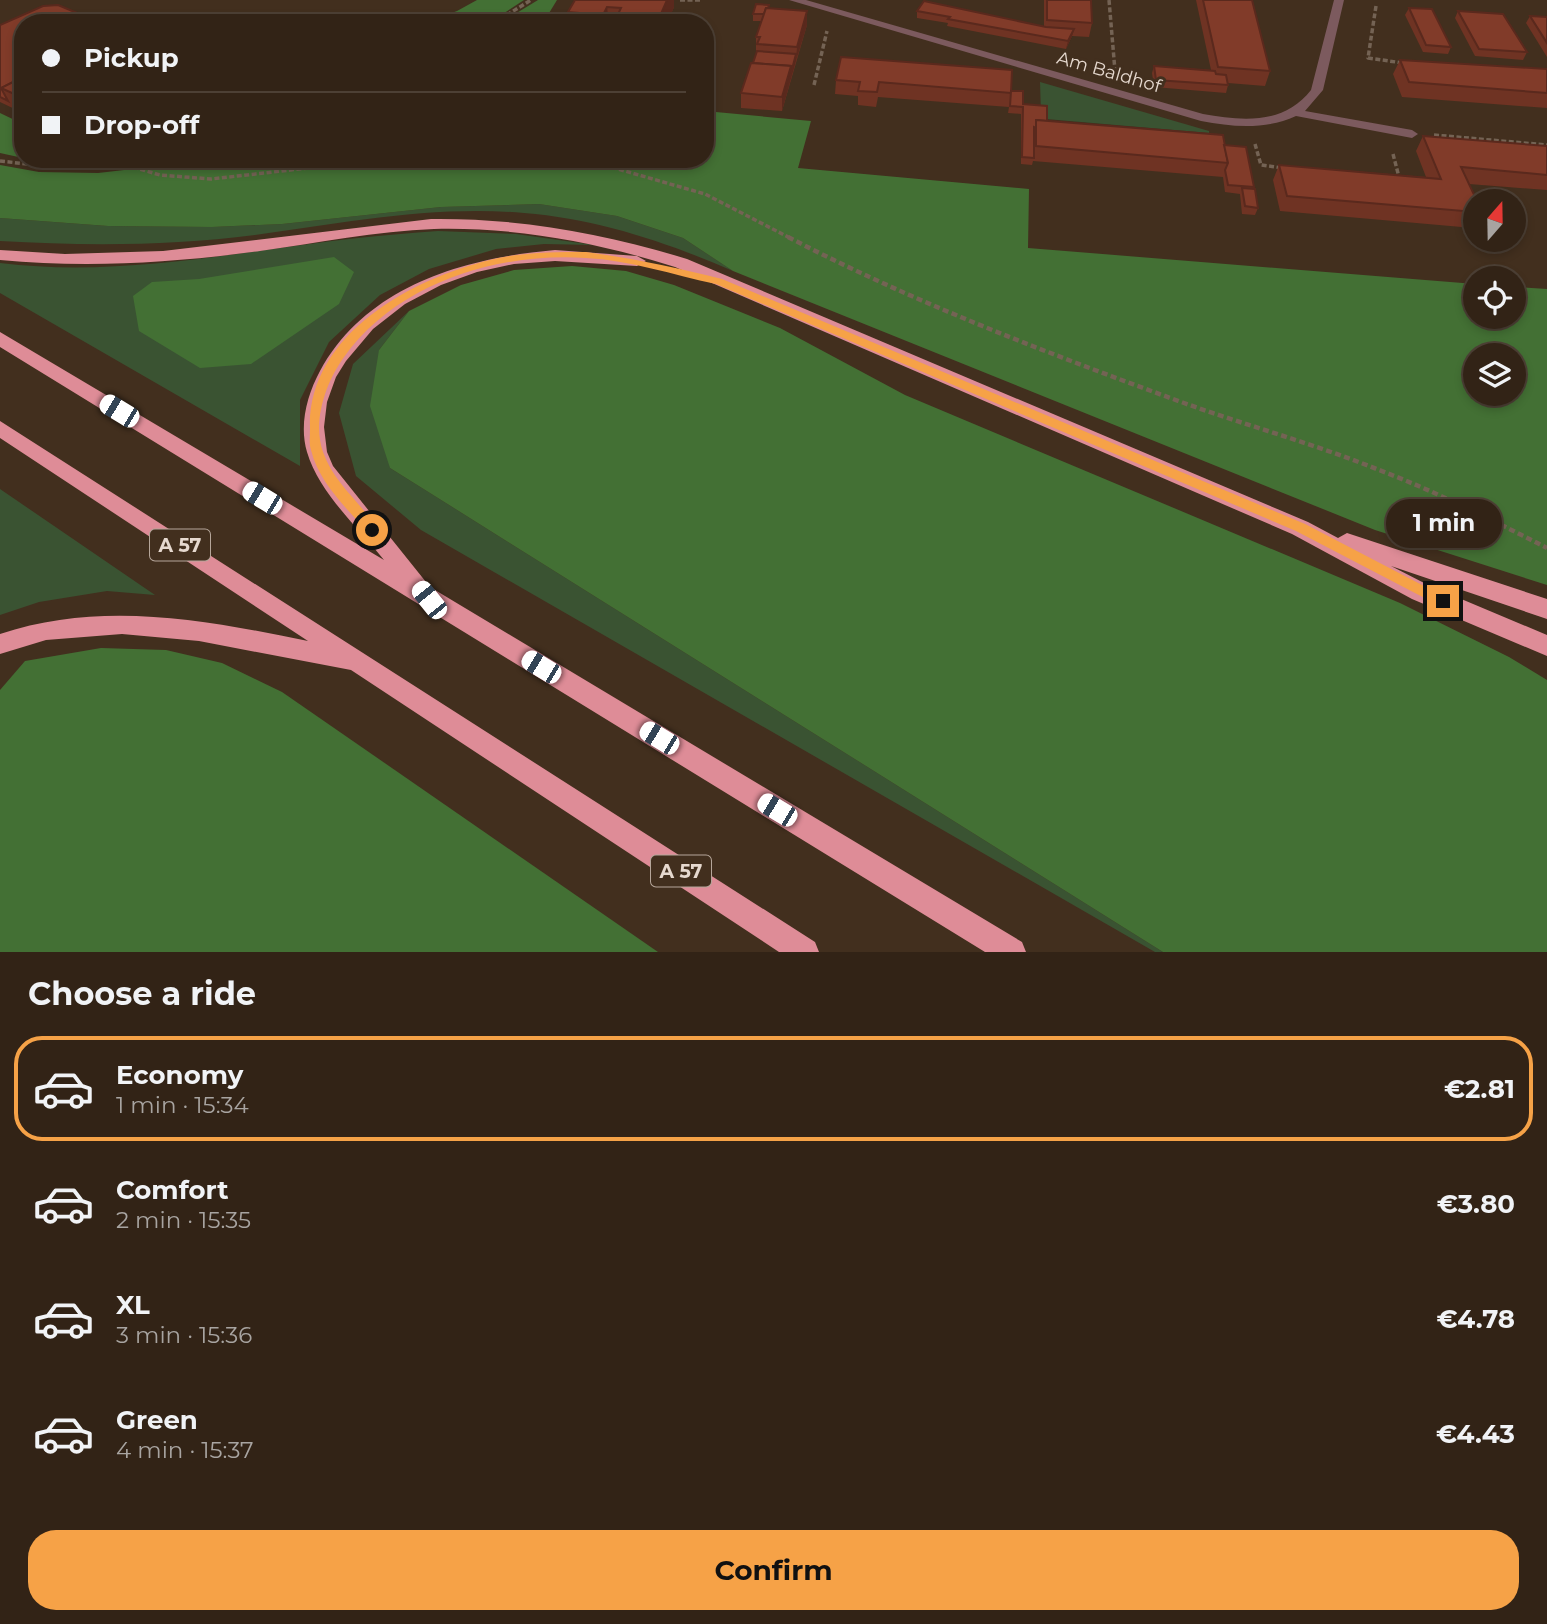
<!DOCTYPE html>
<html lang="en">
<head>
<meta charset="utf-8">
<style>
	body { margin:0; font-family:Montserrat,sans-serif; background:#3d2f23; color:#f1f3f6; height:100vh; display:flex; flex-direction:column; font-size:26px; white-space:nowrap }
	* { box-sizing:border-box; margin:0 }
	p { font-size:23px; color:#a8a4a1 }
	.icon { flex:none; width:38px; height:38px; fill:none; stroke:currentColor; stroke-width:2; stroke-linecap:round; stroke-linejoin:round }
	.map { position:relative; height:952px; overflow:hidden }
	.side { display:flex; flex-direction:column; background:#322316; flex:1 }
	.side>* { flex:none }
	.hud { position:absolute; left:14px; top:14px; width:700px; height:154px; border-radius:28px; box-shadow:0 4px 10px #0003,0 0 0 2px #4d4035; display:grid; align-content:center; height:154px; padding:0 28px; background:#322316 }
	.needle { width:46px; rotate:20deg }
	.buttons { position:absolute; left:1463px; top:189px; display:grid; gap:14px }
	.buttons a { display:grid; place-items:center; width:63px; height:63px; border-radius:50%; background:#322316; box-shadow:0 4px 10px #0003,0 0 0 2px #4d4035; font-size:35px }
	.end { position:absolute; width:32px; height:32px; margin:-16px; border:9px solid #f6a247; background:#111; box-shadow:0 0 0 4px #111 }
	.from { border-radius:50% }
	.bubble { position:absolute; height:49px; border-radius:24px; background:#322316; box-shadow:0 4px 10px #0003,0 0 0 2px #4d4035; font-size:23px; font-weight:700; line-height:49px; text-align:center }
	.car { position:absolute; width:21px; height:42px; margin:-21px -10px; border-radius:9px; box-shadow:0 0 5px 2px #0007; background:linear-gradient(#fff 24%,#345 0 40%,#fff 0 76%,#345 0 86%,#fff 0) }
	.hud b { display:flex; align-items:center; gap:24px; height:66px; font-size:26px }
	.hud b+b { border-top:2px solid #4d4035 }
	.hud i { width:18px; height:18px; background:#f1f3f6 }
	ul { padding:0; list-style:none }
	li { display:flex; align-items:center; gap:21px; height:105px; margin:0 14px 10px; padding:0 14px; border:4px solid transparent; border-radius:28px }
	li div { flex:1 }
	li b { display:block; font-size:26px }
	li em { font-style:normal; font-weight:700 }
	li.selected { border-color:#f6a247 }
	li>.icon { width:63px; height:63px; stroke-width:1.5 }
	h2 { padding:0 28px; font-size:32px; line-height:84px }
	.primary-button { display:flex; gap:14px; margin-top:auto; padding:14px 28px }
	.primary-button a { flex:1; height:80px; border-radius:28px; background:#f6a247; color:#111; font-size:28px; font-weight:700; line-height:80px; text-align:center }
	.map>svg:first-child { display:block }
	.green { fill:#3a5332 }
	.forest { fill:#437034; fill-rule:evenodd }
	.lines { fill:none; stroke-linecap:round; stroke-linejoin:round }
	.path-far1 { stroke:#746354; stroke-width:3.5; stroke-dasharray:5 2.5; stroke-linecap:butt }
	.path { stroke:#746354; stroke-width:4.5; stroke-dasharray:6 3.5; stroke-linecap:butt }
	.minor { fill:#7c5a5e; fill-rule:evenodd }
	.highway { fill:#de8c97; fill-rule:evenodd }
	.wall { fill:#6f3323 }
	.shaded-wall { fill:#5a291d }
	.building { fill:#813b29; stroke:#5a291d; stroke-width:2 }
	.route { fill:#f6a247 }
	.labels { text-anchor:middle; stroke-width:6; stroke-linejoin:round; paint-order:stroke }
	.far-street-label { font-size:18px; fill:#e6d9cf; stroke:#422f1e }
	.shield { fill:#422f1e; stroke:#b5a69a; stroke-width:2 }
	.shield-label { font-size:19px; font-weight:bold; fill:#e6d9cf }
</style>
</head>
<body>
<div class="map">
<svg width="1547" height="952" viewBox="0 0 1547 952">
	<rect width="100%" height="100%" fill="#422f1e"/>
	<g class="green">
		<polygon points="1040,82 1209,131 1209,133 1046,119 1041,113"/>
		<path d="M539,204L617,216L683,238L733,271C666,242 598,219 524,213C433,205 344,223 255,235C170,246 85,246 0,241V218L108,226L212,227L282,224L441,207Z"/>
		<path d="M438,231L516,234L594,245L544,244L496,249L429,269L380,295L329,342L300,400V466L0,293V263C121,278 239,251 358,238C384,235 411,233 438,231Z"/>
		<polygon points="409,311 379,350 390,468 1163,952 1155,952 421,530 356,476 339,413 353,364"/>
		<polygon points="0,489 155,595 107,591 39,602 0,615"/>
	</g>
	<g class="forest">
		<polygon points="477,0 524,0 489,23 425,23 457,11"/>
		<polygon points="538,0 557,0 543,23 500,23"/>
		<path d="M705,111L811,121L798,168L1029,189L1028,248L1475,284V317H1514V287L1547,289V585L1375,530L733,271L683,238L617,216L539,204L441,207L282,224L212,227L108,226L0,218V165L39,172L98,173L220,159H705ZM1514,355V394H1475V355Z"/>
		<polygon points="0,113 23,124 23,158 0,153"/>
		<polygon points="334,257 354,272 339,304 251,364 200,368 139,331 133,296 152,282 199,279"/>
		<polygon points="572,266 626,271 674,285 780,328 905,395 1400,603 1509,657 1547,680 1547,952 1163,952 390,468 370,406 379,350 409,311 461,285 514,270"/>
		<polygon points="101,648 166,650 222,663 282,692 658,952 0,952 0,690 25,661"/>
	</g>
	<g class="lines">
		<g class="path-far1">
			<polyline points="680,0 701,0"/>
			<polyline points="1109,0 1115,71"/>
			<polyline points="1376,6 1368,58 1403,63"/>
			<polyline points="494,23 531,0"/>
			<polyline points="814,85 827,31"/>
			<polyline points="1434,135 1547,145"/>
			<polyline points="1255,144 1261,165 1283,168"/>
			<polyline points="1393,154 1399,177 1396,177"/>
			<polyline points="583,159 705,194 792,239"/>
			<polyline points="0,161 63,168 169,159"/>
			<polyline points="126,165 160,175 211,179 388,159"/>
		</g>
		<path class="path" d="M788,237C915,303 1050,354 1184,403C1248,426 1315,444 1379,470C1437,492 1492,520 1547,548"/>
		<path class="minor" d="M789,0H806L1203,114C1242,121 1284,125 1311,90L1334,0H1344L1323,90L1305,111L1412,130L1418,134L1412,138L1296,116C1265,130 1233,127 1201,121Z"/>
		<g class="highway">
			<path d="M431,219C520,218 603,233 687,259L1308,522L1338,538L1347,533L1547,599V619L1391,566L1428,585L1547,635V656L1412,599L1292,534L675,267C596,242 517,227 434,229C376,231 318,243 260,251C173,263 87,268 0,260V250L65,254L163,251Z"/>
			<path d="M555,250L637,256L646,261L637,266L555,261L514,264L477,272L441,285L405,304L373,329L346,361L336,377L327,402L324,427L327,452L333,466L430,587L1022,942L1026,952H985L0,347V332L384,560C358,527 319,493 307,452C299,425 307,395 320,371C367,285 465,258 555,250Z"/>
			<path d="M0,421L815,942L819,952H779L351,670L199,641L122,634L46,640L0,654V634C102,600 205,620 308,641L0,438Z"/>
		</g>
	</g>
	<g class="wall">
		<polygon points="575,0 674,0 674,7 667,23 570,23 568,12"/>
		<polygon points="1044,0 1091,0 1092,23 1089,37 1072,36 1066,49 947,26 948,23 917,18 917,11 1044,26"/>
		<polygon points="1196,0 1252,0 1270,71 1265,86 1228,83 1228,85 1226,93 1154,87 1152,73 1154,66 1211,70"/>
		<polygon points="769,8 807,25 782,111 741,108 741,93 757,51 756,51 756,37 761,21 753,21 753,14"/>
		<polygon points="1409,8 1451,47 1448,54 1423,52 1405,15"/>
		<polygon points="1458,11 1527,52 1523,60 1475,56 1455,18"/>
		<polygon points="1530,16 1547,17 1547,57 1526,23"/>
		<polygon points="23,23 23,113 0,102 0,25"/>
		<polygon points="1400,60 1547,69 1547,108 1402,97 1393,74"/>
		<polygon points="836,80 1011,91 1023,104 1047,121 1224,145 1254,187 1254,189 1258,208 1255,215 1242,214 1240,194 1225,192 1223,177 1033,161 1032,165 1021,164 1021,114 1008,113 1009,107 878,97 876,107 858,105 858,96 835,94"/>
		<polygon points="1423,136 1547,146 1547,190 1469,184 1475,201 1475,224 1473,228 1280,211 1273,180 1279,165 1426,177 1416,151"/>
	</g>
	<g class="shaded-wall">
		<polygon points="667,0 674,0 674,7 667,23 657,23"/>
		<polygon points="607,7 609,23 604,23 603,15"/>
		<polygon points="807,11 807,25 796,61 797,47"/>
		<polygon points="1074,29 1072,36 1066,49 1068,41"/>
		<polygon points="796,54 796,61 782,111 782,97 791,66"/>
	</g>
	<g class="building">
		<polygon points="575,0 667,0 657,23 614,23 621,8 607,7 603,15 568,12"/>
		<polygon points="1047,0 1091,0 1092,23 1047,20"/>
		<polygon points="1203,0 1252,0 1270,71 1218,67"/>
		<polygon points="924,1 1046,27 1074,29 1068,41 948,19 950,17 917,11"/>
		<polygon points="756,4 769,5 768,8 766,8 764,14 753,14"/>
		<polygon points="58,5 101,23 23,23 23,77 1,88 8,101 0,97 0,25 43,6"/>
		<polygon points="766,8 807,11 797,47 757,44 760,37 756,37"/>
		<polygon points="1409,8 1432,9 1451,47 1426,45"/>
		<polygon points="1458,11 1503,14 1527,52 1479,49"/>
		<polygon points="1530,16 1547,17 1547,43"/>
		<polygon points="757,51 796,54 791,73 791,66 753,63"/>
		<polygon points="841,57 1012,70 1011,93 879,82 877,92 858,91 860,82 836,80"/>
		<polygon points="1400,60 1547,69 1547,93 1409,82"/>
		<polygon points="751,63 791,66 782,97 741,93"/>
		<polygon points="1154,66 1215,71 1216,74 1226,75 1228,85 1156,80"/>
		<polygon points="23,77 23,98 1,88"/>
		<polygon points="1011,91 1023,91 1023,104 1047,106 1047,121 1036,120 1036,128 1034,127 1034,158 1022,157 1023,107 1010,106"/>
		<polygon points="1036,120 1223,135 1228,163 1036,146"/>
		<polygon points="1423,136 1547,146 1547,175 1461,167 1477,201 1475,201 1475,212 1287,196 1279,165 1441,179"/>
		<polygon points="1224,145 1246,147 1254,187 1228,185 1225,170 1228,163"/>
		<polygon points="1242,188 1255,189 1258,208 1245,206"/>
	</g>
	<path class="route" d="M586,252C632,258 677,268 722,279L1305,524L1447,598L1449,601L1443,607L1438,605L1296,531L716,284C673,275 630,260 586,258C498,252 397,283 344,357C326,382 312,421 323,452C334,484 361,502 378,530L376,533H368C347,508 319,483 311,450C309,444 310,436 310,429C307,335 411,279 490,260C522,252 554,252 586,252Z"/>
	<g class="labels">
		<g class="far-street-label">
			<text transform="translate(1109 72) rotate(16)" y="6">Am Baldhof</text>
		</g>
		<g class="shield">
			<rect x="150" y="529.5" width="60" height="31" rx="5"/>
			<rect x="651" y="855.5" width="60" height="31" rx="5"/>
		</g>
		<g class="shield-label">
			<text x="180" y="552">A 57</text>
			<text x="681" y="878">A 57</text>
		</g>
	</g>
</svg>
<div class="buttons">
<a><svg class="needle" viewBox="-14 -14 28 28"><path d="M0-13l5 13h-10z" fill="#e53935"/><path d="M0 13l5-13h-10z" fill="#a8a4a1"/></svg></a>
<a><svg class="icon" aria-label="locate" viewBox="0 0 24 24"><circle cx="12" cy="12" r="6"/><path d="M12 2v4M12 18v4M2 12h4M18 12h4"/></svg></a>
<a><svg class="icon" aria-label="layers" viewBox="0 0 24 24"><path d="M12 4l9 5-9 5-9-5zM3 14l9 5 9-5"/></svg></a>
</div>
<i class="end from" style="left:372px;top:530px"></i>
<i class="end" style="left:1443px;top:601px"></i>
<div class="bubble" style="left:1386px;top:499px;width:116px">1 min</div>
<i class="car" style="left:119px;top:411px;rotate:301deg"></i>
<i class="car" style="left:262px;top:498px;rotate:301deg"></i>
<i class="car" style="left:429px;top:600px;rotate:321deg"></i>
<i class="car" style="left:541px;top:667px;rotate:301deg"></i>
<i class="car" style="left:659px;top:738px;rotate:301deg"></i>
<i class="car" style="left:777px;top:810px;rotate:301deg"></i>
<div class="hud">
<b><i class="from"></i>Pickup</b>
<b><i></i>Drop-off</b>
</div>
</div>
<section class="side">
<h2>Choose a ride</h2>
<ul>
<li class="selected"><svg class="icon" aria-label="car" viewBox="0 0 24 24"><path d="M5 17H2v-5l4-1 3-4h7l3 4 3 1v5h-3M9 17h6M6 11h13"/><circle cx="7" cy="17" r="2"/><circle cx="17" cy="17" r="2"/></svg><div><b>Economy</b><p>1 min · 15:34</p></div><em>€2.81</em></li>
<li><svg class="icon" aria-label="car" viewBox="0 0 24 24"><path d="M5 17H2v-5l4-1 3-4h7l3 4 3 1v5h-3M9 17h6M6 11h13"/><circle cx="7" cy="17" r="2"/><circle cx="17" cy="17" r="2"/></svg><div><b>Comfort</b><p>2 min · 15:35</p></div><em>€3.80</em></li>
<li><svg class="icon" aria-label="car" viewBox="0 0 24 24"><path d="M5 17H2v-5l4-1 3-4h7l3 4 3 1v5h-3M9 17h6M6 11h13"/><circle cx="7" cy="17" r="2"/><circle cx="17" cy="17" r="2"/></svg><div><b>XL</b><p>3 min · 15:36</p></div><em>€4.78</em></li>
<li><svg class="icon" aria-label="car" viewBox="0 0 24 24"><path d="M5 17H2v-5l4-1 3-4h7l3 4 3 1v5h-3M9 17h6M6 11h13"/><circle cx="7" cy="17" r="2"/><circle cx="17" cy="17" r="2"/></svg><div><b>Green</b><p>4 min · 15:37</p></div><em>€4.43</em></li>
</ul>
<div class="primary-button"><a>Confirm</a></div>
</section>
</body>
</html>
